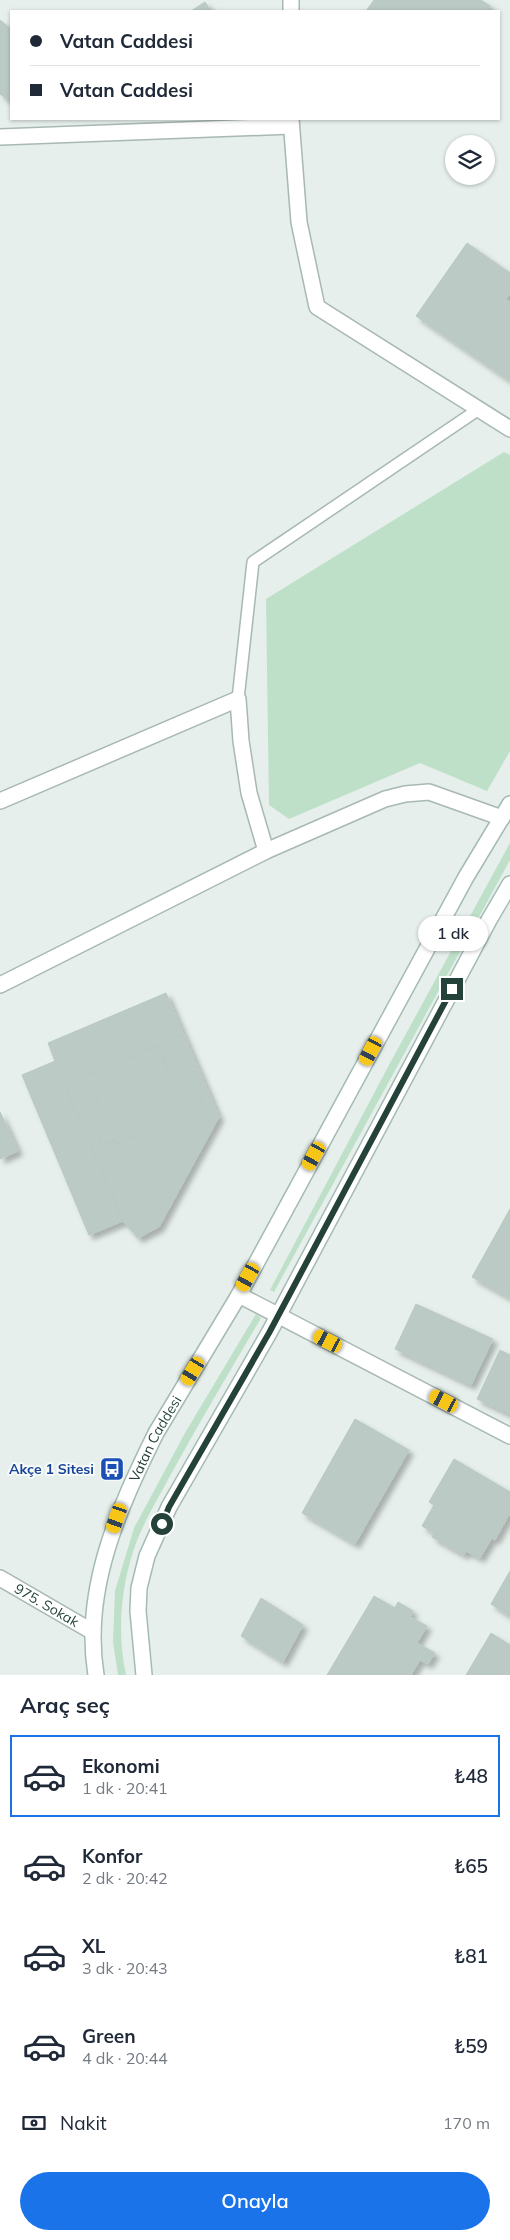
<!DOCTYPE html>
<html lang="tr">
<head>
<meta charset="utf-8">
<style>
	body { margin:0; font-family:Mulish,sans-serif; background:#f2f2f3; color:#1f2937; height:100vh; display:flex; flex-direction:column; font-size:19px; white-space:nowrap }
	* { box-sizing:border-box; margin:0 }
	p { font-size:16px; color:#747a83 }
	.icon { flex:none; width:28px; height:28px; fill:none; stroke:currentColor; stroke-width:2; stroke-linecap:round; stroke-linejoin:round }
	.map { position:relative; height:1675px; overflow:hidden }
	.details { display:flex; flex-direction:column; background:#fff; flex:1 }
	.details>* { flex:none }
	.banner { position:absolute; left:10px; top:10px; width:490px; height:110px; border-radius:0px; box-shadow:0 1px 4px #0004; display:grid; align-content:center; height:110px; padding:0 20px; background:#fff }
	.tools { position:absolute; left:445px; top:135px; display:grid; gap:10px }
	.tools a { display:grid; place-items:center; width:50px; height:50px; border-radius:50%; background:#fff; box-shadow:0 1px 4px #0004; font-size:25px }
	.end { position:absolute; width:22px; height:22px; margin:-11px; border:6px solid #24423a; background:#fff; box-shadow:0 0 0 2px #fff }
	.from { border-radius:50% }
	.bubble { position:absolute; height:35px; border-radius:18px; background:#fff; box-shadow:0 1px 4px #0004; font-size:16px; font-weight:600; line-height:35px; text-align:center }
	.car { position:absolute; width:15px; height:30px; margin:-15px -8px; border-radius:6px; box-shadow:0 0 4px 1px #0007; background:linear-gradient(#f5c518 24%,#345 0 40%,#f5c518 0 76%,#345 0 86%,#f5c518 0) }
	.banner b { display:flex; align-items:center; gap:18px; height:48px; font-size:19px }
	.banner b+b { border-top:1px solid #e0e1e3 }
	.banner i { width:12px; height:12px; background:#1f2937 }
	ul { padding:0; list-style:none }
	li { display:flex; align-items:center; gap:15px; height:82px; margin:0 10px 8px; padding:0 10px; border:2px solid transparent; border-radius:0px }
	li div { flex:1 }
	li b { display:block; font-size:19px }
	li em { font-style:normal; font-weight:600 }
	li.on { border-color:#1a73e8 }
	li>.icon { width:45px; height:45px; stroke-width:1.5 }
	h2 { padding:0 20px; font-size:22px; line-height:60px }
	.pay { display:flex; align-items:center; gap:12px; height:55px; padding:0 20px; font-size:19px }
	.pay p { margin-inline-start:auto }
	.cta { display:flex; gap:10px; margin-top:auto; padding:10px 20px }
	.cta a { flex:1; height:58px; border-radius:30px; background:#1a73e8; color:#fff; font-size:20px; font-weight:600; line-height:58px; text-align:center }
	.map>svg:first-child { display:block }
	.green { fill:#bfe0c8 }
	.building { fill:#bbcac4; stroke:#b8c9c2; fill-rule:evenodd; filter:url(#shadow) }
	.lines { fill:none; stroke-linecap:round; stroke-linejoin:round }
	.service-casing { stroke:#a8b8b2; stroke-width:14 }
	.minor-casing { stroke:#a8b8b2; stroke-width:18 }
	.tertiary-casing { stroke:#a8b8b2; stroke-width:18 }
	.secondary-casing { stroke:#a4bbb3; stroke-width:18 }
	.service { stroke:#fff; stroke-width:11 }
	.minor { stroke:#fff; stroke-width:15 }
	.tertiary { stroke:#fff; stroke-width:15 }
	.secondary { stroke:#fff; stroke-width:15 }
	.route { stroke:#24423a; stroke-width:6 }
	.labels { text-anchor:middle; stroke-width:4; stroke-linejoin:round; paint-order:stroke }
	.street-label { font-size:14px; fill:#24423a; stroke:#f7fbf9 }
	.transit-label { font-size:14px; font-weight:bold; fill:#164399; stroke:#f7fbf9; text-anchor:end }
</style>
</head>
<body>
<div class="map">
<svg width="510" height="1675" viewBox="0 0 510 1675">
	<defs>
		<filter id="shadow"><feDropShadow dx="4.5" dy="4.5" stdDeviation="2.5" flood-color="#0004"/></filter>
	</defs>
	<rect width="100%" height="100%" fill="#e6efeb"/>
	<g class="green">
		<polygon points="504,452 510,455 510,751 487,791 420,763 289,819 269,805 266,599"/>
		<polygon points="510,843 510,860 274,1292 270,1290 389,1065"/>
		<path d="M256,1314L261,1318C230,1371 199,1423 170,1476C155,1504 138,1531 130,1562C120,1598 118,1639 126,1675H118L113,1642L115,1591L134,1528L185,1433Z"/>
	</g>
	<g class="building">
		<polygon points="374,0 481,0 490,6 487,11 366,11"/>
		<polygon points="205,2 211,11 191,11"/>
		<polygon points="0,20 11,29 11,102 0,94"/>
		<polygon points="467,243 510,273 510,294 506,299 510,302 510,381 416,316"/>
		<polygon points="166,993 184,1035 65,1085 123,1221 89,1235 22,1075 55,1061 48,1043"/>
		<path d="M184,1035L219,1117L159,1227L138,1238L123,1221L65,1085ZM162,1057L169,1071L189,1063L197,1082L193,1083L202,1103L185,1110L187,1114L116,1144L115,1140L102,1145L93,1125L90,1126L82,1108L98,1101L92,1087Z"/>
		<polygon points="162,1057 169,1071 189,1063 197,1082 193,1083 202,1103 185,1110 187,1114 116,1144 115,1140 102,1145 93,1125 90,1126 82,1108 98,1101 92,1087"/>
		<polygon points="0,1112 18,1151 0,1159"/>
		<polygon points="510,1209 510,1298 472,1277"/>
		<polygon points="416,1304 493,1339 471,1385 395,1349"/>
		<polygon points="500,1350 510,1355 510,1414 477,1399"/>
		<polygon points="355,1419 409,1450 355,1544 302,1513"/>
		<polygon points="454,1459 510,1492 510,1513 495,1540 492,1538 480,1558 466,1551 464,1555 432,1537 434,1533 422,1526 434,1505 429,1502"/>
		<polygon points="510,1571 510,1616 491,1604"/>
		<polygon points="374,1596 395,1608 398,1602 413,1611 410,1617 427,1626 417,1643 435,1653 428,1664 420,1660 411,1675 327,1675"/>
		<polygon points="261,1598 303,1625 283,1662 241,1636"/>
		<polygon points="491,1633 510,1645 510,1675 466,1675"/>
	</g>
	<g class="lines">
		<defs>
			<polyline id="service" points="238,699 253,562 479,409"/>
			<g id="minor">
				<polyline points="0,137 291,126"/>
				<polyline points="0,801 238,699 241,741 249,793 266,851"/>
				<polyline points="0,985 266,851 385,799 405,794 429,792 502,818"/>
				<path id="s1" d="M0,1578L93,1632"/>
			</g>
			<g id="tertiary">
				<polyline points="291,11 291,0"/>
				<polyline points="291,119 299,222 317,307 510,429"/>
				<polyline points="239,1295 510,1436"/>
			</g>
			<g id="secondary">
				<path id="s2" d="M96,1675C82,1589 119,1508 156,1433L239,1295L466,877L510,804"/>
				<polyline points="144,1675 138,1611 139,1588 147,1556 169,1507 269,1333 489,920 510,884"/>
			</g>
		</defs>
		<use href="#service" class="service-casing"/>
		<use href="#minor" class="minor-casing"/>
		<use href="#tertiary" class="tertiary-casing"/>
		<use href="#secondary" class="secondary-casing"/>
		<use href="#service" class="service"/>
		<use href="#minor" class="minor"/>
		<use href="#tertiary" class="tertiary"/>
		<use href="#secondary" class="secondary"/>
	</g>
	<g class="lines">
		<polyline class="route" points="162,1524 169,1507 269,1333 452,989"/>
	</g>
	<defs>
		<symbol id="bus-square" viewBox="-11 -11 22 22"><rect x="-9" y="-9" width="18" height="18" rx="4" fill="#1a4fb4" stroke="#f7fbf9"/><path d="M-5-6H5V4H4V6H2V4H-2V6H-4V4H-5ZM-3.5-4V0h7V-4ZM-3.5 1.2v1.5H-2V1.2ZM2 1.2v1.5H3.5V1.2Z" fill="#fff"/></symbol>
	</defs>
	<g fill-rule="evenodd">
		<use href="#bus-square" x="98" y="1455" width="28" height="28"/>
	</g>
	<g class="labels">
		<g class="street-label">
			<text dy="5" stroke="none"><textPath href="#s2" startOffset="248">Vatan Caddesi</textPath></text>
			<text dy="5" stroke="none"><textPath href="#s1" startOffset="54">975. Sokak</textPath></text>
		</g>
		<g class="transit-label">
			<text x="94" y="1474">Akçe 1 Sitesi</text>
		</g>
	</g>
</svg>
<div class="tools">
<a><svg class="icon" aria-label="layers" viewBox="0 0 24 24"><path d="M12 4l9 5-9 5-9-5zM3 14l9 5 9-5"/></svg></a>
</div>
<i class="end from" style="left:162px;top:1524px"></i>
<i class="end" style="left:452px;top:989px"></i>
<div class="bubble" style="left:418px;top:916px;width:70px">1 dk</div>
<i class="car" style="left:371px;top:1051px;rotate:208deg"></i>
<i class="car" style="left:314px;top:1156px;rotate:209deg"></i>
<i class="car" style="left:248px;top:1277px;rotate:209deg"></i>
<i class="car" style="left:328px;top:1341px;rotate:297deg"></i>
<i class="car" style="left:193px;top:1371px;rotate:211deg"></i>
<i class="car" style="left:444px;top:1401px;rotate:297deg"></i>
<i class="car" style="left:117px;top:1518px;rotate:199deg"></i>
<div class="banner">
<b><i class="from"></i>Vatan Caddesi</b>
<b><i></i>Vatan Caddesi</b>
</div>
</div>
<section class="details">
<h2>Araç seç</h2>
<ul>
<li class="on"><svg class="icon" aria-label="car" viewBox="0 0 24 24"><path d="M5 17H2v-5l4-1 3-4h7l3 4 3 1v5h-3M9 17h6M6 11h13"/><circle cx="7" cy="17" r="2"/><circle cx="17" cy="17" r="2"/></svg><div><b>Ekonomi</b><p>1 dk · 20:41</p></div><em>₺48</em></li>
<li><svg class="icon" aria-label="car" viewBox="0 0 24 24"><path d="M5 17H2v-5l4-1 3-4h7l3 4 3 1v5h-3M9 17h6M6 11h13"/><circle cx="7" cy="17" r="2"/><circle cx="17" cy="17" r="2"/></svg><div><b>Konfor</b><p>2 dk · 20:42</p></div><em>₺65</em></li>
<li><svg class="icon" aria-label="car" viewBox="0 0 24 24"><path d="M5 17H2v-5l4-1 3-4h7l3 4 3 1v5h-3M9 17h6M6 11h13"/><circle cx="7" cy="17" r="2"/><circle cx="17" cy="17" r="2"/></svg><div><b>XL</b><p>3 dk · 20:43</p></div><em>₺81</em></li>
<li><svg class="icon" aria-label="car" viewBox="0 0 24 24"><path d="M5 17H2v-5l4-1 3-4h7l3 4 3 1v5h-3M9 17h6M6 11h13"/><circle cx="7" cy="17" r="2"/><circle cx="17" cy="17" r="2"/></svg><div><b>Green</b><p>4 dk · 20:44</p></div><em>₺59</em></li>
</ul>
<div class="pay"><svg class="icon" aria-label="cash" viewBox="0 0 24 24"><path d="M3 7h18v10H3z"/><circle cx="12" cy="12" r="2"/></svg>Nakit<p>170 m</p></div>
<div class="cta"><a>Onayla</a></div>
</section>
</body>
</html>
